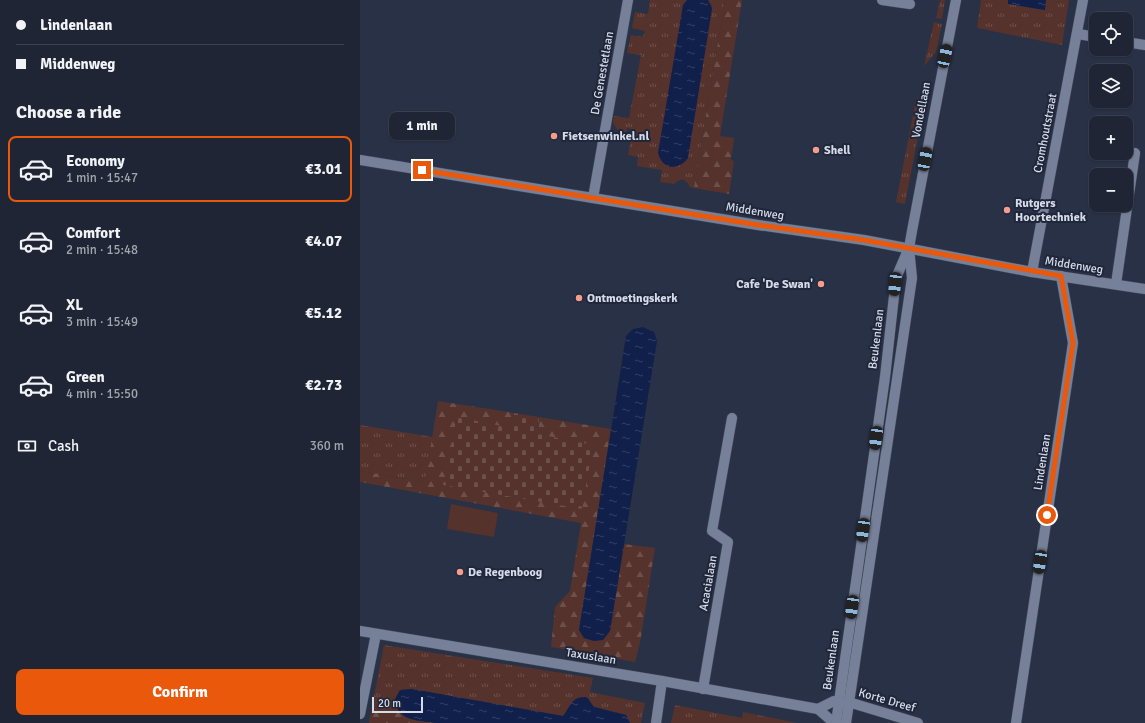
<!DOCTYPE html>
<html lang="en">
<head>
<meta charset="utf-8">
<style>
	body { margin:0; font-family:Signika,sans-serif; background:#2c3140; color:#f1f3f6; height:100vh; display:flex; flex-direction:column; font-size:15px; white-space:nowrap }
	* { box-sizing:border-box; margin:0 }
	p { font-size:13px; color:#a1a5ac }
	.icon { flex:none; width:22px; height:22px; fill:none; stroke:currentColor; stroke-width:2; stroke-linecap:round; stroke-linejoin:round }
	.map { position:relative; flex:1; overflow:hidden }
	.details { display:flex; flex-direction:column; background:#1f2534; width:360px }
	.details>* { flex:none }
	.top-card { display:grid; align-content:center; height:88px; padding:0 16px; background:#1f2534 }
	.fabs { position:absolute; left:729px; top:12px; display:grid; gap:8px }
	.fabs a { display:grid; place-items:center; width:44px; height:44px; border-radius:8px; background:#1f2534; box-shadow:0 1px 3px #0004,0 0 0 1px #3c424f; font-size:20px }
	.scale { position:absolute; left:12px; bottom:10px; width:51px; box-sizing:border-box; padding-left:4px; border:2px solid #d5dbe8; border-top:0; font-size:11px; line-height:14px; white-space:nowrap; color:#d5dbe8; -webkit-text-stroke:3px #20273b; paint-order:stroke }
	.end { position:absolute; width:18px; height:18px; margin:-9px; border:5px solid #ea580c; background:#fff; box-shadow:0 0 0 2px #fff }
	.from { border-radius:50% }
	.bubble { position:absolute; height:28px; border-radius:8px; background:#1f2534; box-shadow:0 1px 3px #0004,0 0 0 1px #3c424f; font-size:13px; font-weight:700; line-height:28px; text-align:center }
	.car { position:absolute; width:12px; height:24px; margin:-12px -6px; border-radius:5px; box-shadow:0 0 3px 1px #0007; background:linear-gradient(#222 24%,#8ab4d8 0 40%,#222 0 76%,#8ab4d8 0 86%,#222 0) }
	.top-card b { display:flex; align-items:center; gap:14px; height:38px; font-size:15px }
	.top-card b+b { border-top:1px solid #3c424f }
	.top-card i { width:10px; height:10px; background:#f1f3f6 }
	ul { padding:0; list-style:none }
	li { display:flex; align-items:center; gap:12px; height:66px; margin:0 8px 6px; padding:0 8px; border:2px solid transparent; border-radius:8px }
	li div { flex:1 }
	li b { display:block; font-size:15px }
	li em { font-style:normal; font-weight:700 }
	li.selected { border-color:#ea580c }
	li>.icon { width:36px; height:36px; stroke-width:1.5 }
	h2 { padding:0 16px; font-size:18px; line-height:48px }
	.pay { display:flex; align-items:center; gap:10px; height:44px; padding:0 16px; font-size:15px }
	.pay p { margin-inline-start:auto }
	.action { display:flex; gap:8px; margin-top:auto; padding:8px 16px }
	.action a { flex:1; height:46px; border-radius:8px; background:#ea580c; color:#fff; font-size:16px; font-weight:700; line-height:46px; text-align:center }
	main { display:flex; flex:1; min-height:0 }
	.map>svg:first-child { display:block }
	.grass { fill:url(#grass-tufts) }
	.forest { fill:url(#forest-firs) }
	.cemetery { fill:url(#cemetery-stones) }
	.green { fill:#56322c }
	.water { fill:url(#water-ripples) }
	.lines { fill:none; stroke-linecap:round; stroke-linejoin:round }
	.minor-casing { stroke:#454b5c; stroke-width:11 }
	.tertiary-casing { stroke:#454b5c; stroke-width:11 }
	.minor { stroke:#768098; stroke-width:10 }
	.tertiary { stroke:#768098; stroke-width:10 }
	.route { stroke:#ea580c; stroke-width:5 }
	.poi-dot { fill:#f59d8d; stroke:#20273b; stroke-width:1.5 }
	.labels { text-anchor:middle; stroke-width:4; stroke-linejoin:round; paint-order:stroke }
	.street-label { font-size:12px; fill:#d5dbe8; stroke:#20273b }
	.poi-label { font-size:12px; font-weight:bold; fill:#d5dbe8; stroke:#20273b; text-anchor:start }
</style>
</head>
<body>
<main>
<section class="details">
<div class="top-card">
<b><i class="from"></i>Lindenlaan</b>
<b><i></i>Middenweg</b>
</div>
<h2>Choose a ride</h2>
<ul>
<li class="selected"><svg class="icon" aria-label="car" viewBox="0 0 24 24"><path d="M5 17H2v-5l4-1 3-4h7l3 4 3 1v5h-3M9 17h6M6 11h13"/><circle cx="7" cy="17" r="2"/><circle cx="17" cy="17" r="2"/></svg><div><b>Economy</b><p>1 min · 15:47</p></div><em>€3.01</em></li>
<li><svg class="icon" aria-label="car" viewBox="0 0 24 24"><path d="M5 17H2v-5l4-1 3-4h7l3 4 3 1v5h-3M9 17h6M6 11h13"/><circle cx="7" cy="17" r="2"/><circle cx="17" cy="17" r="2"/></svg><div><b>Comfort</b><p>2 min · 15:48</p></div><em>€4.07</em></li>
<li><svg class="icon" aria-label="car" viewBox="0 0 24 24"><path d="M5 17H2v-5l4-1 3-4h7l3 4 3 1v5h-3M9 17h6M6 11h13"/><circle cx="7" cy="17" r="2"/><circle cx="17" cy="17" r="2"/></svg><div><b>XL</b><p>3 min · 15:49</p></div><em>€5.12</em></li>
<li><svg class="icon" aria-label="car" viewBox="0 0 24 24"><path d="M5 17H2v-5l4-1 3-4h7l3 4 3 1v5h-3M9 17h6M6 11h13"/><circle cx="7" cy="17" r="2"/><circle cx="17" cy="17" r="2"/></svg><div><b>Green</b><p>4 min · 15:50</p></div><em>€2.73</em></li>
</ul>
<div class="pay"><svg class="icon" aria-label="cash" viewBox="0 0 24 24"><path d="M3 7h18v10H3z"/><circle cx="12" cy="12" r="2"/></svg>Cash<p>360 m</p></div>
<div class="action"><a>Confirm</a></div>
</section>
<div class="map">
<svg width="785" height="723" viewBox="0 0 785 723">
	<defs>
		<pattern id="grass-tufts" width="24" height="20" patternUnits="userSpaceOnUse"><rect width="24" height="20" fill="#56322c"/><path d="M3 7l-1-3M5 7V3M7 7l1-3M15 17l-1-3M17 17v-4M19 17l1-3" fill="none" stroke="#6d4f4b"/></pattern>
		<pattern id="forest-firs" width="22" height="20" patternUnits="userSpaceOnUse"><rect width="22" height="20" fill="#56322c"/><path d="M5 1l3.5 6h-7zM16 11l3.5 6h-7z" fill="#6d4f4b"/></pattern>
		<pattern id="cemetery-stones" width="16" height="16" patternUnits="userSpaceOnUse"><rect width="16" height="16" fill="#56322c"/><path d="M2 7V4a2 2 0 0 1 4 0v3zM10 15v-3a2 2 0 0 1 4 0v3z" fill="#6d4f4b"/></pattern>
		<pattern id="water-ripples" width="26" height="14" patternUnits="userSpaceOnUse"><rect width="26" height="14" fill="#111f4b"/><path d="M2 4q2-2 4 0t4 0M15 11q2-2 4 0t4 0" fill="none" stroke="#333f65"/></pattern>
	</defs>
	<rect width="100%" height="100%" fill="#293146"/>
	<g class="grass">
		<path d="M290,0H365L334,188L330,187C325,178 322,177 314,184L300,182L302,170L277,166L278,157L268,155L271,138H274L275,130L267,128L266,135H261L253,123L254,116L269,118L281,55L267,53L271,35L283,37L285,31L272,28L275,12L288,14Z"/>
		<polygon points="580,0 585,0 582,19 576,18"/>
		<polygon points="621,0 648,0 648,4 685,10 686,0 709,0 702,45 617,28"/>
		<polygon points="574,22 582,24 576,52 564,66"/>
		<polygon points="567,89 545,204 536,202 556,100"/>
		<polygon points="0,425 73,437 65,482 0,471"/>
		<polygon points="24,645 233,678 230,692 285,703 281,723 270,723 266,715 213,701 204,716 52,689 40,690 34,701 14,696"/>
		<polygon points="315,705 382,718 383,712 437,723 311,723"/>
	</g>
	<g class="forest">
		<polygon points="365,0 382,0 360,136 374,138 371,160 374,161 369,194 334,188"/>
		<polygon points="78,401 154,413 151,428 178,434 179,417 251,429 219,630 224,638 234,641 250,631 264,544 295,548 280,643 275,662 191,647 195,607 210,591 221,523 0,482 0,471 65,482"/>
		<path d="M14,696L34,701C40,722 58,720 76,723H9Z"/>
	</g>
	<polygon class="cemetery" points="154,413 179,417 178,434 233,445 222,509 83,485 97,417 151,428"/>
	<polygon class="green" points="91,504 138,513 134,537 87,529"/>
	<g class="water">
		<path d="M327,0H348L351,5L352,9L328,158C319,171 302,170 298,153L323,5Z"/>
		<polygon points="648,0 686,0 685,10 648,4"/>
		<polygon points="283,327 294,332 297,341 250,631 243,640 234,641 224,638 219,630 266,336 273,329"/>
		<path d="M52,689L203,716C211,705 212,696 227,697L234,707L266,715L270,723H76C58,720 40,722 34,701L40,690Z"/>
	</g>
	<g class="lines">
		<defs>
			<g id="minor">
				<polyline points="522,0 550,4"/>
				<polyline points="718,34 736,37"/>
				<polyline points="766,42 785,45"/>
				<polyline points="233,198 268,0"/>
				<polyline points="672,272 723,0"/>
				<polyline points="756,284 775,153"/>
				<polyline points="0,631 302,681 458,709 473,722 477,723"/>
				<polyline points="343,689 368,542 352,531 372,418"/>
				<polyline points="458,709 474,701 495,704 558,723"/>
				<polyline points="0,714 16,634"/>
				<polyline points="296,723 302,681"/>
				<polyline points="656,723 713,343 701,276"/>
			</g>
			<g id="tertiary">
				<polyline points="0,160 398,225 504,240 672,272 785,289"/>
				<polyline points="476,723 525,377 536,278 548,250"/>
				<polyline points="486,723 552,278 549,248 552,231 596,0"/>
			</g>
		</defs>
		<use href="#minor" class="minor-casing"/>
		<use href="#tertiary" class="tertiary-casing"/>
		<use href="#minor" class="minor"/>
		<use href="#tertiary" class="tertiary"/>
	</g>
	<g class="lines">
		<polyline class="route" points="62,170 398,225 504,240 701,276 713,343 687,515"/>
	</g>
	<g class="poi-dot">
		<circle cx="194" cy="136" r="4"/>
		<circle cx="456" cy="150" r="4"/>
		<circle cx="647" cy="210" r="4"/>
		<circle cx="461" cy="284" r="4"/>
		<circle cx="219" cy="298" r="4"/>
		<circle cx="100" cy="572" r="4"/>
	</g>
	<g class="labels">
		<g class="street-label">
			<text transform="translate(242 73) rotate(-80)" y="4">De Genestetlaan</text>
			<text transform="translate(561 110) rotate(-79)" y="4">Vondellaan</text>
			<text transform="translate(685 133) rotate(-79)" y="4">Cromhoutstraat</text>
			<text transform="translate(395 211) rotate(9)" y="4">Middenweg</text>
			<text transform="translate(714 265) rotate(9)" y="4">Middenweg</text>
			<text transform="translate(516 339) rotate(-83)" y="4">Beukenlaan</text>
			<text transform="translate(682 462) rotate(-81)" y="4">Lindenlaan</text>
			<text transform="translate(348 583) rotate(-80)" y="4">Acacialaan</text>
			<text transform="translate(231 656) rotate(9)" y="4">Taxuslaan</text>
			<text transform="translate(471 660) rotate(-82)" y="4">Beukenlaan</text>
			<text transform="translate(527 700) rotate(16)" y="4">Korte Dreef</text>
		</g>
		<g class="poi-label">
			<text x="202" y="140">Fietsenwinkel.nl</text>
			<text x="464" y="154">Shell</text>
			<text x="655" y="207">Rutgers<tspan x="655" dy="14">Hoortechniek</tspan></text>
			<text x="453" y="288" text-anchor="end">Cafe 'De Swan'</text>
			<text x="227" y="302">Ontmoetingskerk</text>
			<text x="108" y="576">De Regenboog</text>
		</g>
	</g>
</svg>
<div class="fabs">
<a><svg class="icon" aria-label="locate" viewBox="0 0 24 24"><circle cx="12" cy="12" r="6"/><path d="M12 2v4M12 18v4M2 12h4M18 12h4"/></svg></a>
<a><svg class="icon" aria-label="layers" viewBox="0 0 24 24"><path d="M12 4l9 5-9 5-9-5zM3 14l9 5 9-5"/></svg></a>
<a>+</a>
<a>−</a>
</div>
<div class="scale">20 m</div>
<i class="end from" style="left:687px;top:515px"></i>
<i class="end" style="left:62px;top:170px"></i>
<div class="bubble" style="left:29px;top:112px;width:66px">1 min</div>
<i class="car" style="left:585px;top:56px;rotate:12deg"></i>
<i class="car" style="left:565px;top:159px;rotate:11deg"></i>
<i class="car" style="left:535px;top:284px;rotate:186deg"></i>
<i class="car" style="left:516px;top:438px;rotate:188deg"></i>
<i class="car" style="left:503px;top:530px;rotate:188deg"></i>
<i class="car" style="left:680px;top:562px;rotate:189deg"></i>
<i class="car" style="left:492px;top:607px;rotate:188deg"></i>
</div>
</main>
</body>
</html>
